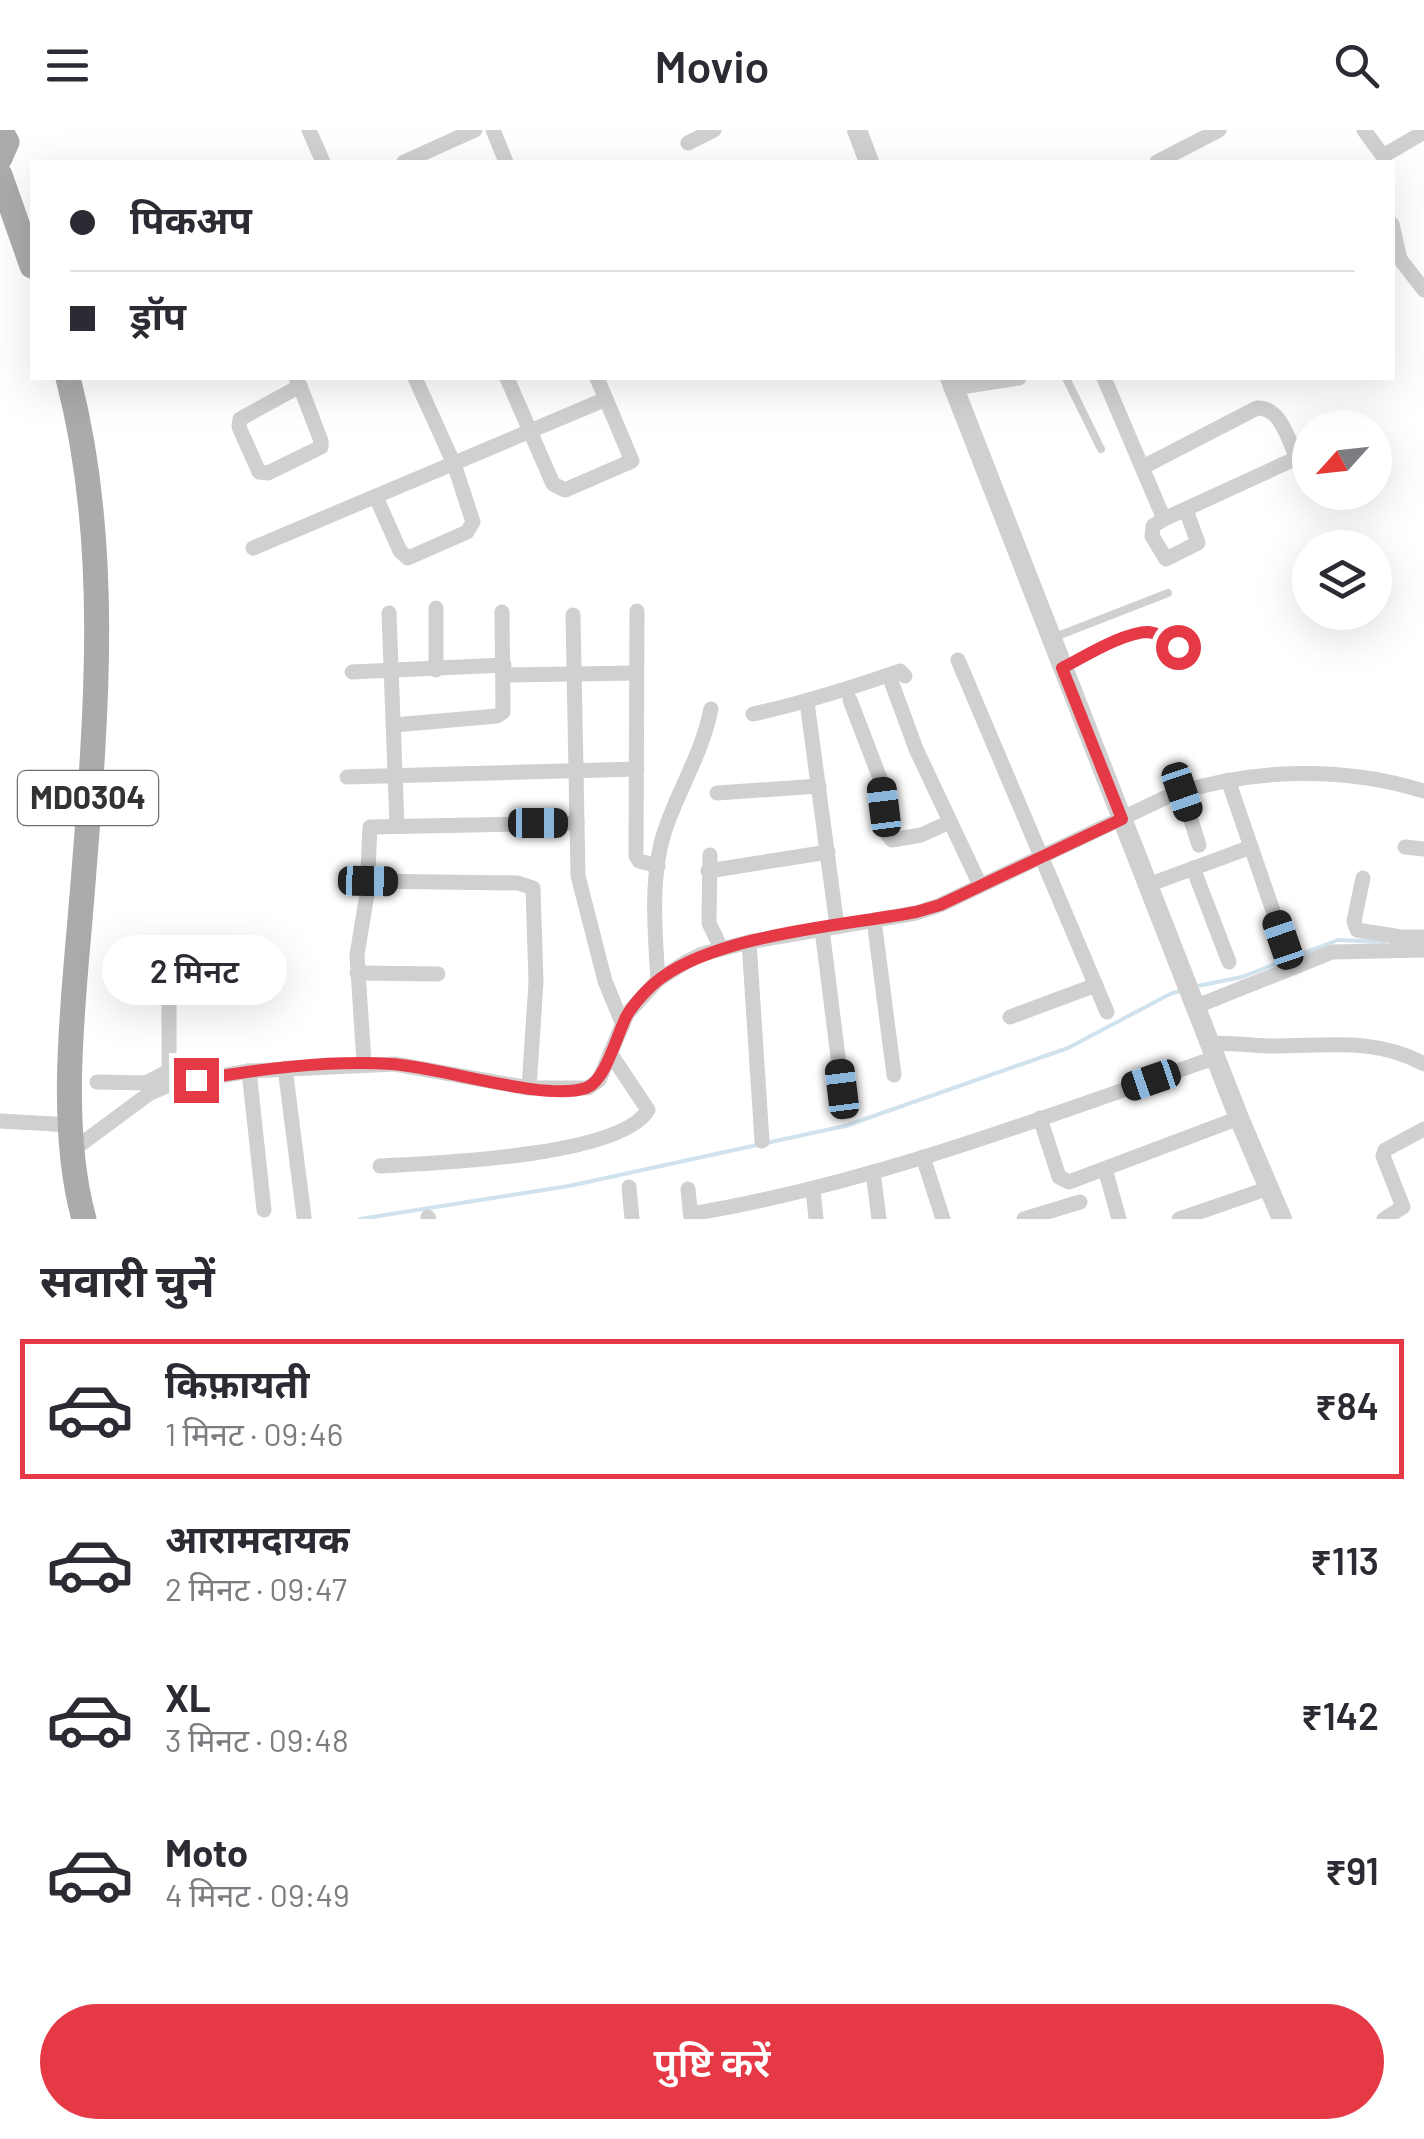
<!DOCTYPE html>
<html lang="hi">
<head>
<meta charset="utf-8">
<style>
	body { margin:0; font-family:Barlow,"Noto Sans Devanagari",sans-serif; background:#f2f2f3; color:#2b2b33; height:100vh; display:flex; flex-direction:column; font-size:38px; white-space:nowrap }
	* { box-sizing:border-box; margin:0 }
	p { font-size:32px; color:#7c7c81 }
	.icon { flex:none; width:55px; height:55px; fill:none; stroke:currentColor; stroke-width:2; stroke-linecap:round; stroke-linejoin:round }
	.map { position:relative; height:1089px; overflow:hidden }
	.sheet { display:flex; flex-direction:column; background:#fff; flex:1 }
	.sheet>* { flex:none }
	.hud { position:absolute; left:30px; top:30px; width:1365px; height:220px; border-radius:0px; box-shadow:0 10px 40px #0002; display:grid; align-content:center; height:220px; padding:0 40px; background:#fff }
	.needle { width:65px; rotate:243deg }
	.tools { position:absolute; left:1292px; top:280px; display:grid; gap:20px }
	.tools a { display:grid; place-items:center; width:100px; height:100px; border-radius:50%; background:#fff; box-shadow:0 10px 40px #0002; font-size:50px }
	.end { position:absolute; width:45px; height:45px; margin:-22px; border:12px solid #e63946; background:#fff; box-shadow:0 0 0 5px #fff }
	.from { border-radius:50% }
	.bubble { position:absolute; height:70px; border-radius:35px; background:#fff; box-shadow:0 10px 40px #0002; font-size:32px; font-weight:600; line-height:70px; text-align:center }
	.car { position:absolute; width:30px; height:60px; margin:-30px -15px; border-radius:12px; box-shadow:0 0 8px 2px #0007; background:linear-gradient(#222 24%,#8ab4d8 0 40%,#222 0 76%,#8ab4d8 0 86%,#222 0) }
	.hud b { display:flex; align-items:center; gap:35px; height:95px; font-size:38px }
	.hud b+b { border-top:2px solid #e1e1e2 }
	.hud i { width:25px; height:25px; background:#2b2b33 }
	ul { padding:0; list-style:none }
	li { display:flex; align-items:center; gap:30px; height:140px; margin:0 20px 15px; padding:0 20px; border:5px solid transparent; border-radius:0px }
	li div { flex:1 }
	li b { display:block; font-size:38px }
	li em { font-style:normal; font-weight:600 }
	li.current { border-color:#e63946 }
	li>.icon { width:90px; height:90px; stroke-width:1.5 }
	h2 { padding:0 40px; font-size:45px; line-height:120px }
	.action { display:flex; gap:20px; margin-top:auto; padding:20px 40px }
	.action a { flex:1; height:115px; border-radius:60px; background:#e63946; color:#fff; font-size:40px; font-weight:600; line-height:115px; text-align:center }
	header { display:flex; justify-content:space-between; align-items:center; height:130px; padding:0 40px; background:#fff; font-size:45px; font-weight:600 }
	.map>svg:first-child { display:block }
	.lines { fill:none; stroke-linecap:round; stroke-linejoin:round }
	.stream { stroke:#cfe2ee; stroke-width:4 }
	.service { stroke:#d0d0d0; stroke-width:8 }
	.minor { stroke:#d0d0d0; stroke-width:15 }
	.tertiary { stroke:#d0d0d0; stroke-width:20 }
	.primary { stroke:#ababab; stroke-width:25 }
	.route { stroke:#e63946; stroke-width:12 }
	.labels { text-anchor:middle; stroke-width:10; stroke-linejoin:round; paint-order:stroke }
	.shield { fill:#fff; stroke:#707070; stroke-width:2.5 }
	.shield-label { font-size:32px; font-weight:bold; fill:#333 }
</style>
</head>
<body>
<header><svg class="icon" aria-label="menu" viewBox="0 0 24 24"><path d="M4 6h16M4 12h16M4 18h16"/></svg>Movio<svg class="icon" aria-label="search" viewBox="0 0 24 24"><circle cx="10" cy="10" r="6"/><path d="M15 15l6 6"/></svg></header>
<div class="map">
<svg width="1424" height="1089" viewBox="0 0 1424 1089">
	<rect width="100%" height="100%" fill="#fff"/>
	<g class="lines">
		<g class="stream">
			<polyline points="1197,856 1242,847 1338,810 1384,812"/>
			<polyline points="766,1013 845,996 1068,918 1170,864 1183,860"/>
			<polyline points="360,1089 569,1056 757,1015"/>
		</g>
		<g class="service">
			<polyline points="1066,248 1101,319"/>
			<polyline points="1055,507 1168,463"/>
			<path d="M1066,536C1087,526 1133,497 1156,504C1170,508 1184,521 1197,529"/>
		</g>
		<g class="minor">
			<polyline points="309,0 323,32"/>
			<polyline points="493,0 506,32"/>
			<polyline points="1364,0 1383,26 1384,32"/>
			<polyline points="688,13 714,0"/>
			<polyline points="1383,26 1424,2"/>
			<polyline points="404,32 475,0"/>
			<polyline points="1157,32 1219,0"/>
			<polyline points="1392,94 1400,129 1424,160"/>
			<polyline points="296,248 300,256 321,311 321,317 268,343 259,342 239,297 240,289 300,256"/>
			<polyline points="507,248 553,354 565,360 632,331 597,248"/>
			<polyline points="1104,248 1164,389"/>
			<polyline points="954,258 1019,248"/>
			<path d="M1143,337L1257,278C1281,277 1288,310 1297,328"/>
			<polyline points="376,367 400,421 408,428 467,402 473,392 454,334 415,248"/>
			<polyline points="1186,380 1198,413 1166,429 1152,406 1153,396 1164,389 1310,322"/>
			<polyline points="253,418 606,269"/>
			<polyline points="436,478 436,540"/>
			<polyline points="637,481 636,726 639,731 658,736"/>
			<polyline points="389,483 397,696"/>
			<polyline points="573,485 578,746 605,851 623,895"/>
			<polyline points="958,530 1107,882"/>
			<polyline points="352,542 504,535"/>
			<polyline points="504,545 636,543"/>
			<polyline points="891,551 916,619 980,755"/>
			<polyline points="850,570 881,651 887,704 892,710 921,705 950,692"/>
			<polyline points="807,572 837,796"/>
			<path d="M753,584C803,573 851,558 900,541L905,546"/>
			<polyline points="394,595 497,586 503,582 502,482"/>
			<polyline points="347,647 637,639"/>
			<polyline points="1228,650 1283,810"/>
			<polyline points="1182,662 1199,715"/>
			<polyline points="717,663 819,656"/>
			<polyline points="1405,717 1424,719"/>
			<polyline points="710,725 709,793 721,818"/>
			<polyline points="1193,738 1229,832"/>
			<polyline points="708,741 828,722"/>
			<polyline points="1363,748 1354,791 1357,800 1401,807 1424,807"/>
			<polyline points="368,751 518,753 533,758 536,852 529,958"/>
			<polyline points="1148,755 1251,717"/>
			<polyline points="874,790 894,945"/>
			<polyline points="822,799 842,959"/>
			<polyline points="749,812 762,1011"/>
			<polyline points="357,843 438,844"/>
			<path d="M658,850C655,803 650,748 664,703C678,660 702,624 711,579"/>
			<polyline points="169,853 169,955"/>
			<polyline points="1197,876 1332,822 1424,820"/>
			<polyline points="1010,887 1096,855"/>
			<path d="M1211,913C1230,913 1249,915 1267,916C1322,917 1373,906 1424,934"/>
			<polyline points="364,933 357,825 367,764 370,697 577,693"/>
			<polyline points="285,938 304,1087"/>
			<polyline points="249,941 264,1080"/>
			<polyline points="97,952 146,953 169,941"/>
			<polyline points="1040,988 1059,1047 1069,1052 1239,988"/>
			<polyline points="0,991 72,995"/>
			<path d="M73,1020L150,963L169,955L249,941L395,934L529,958H588L599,950L627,884L658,850L686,832L702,824L749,812L916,783L940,775L1171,665C1252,638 1343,636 1424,661"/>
			<polyline points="923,1027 943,1089"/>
			<path d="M380,1036C434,1033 620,1027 648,980L610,923"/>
			<polyline points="1105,1039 1119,1089"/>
			<polyline points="873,1042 879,1089"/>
			<polyline points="629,1057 632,1089"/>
			<polyline points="688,1059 691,1089"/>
			<polyline points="813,1059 816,1089"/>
			<path d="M691,1084C871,1054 1045,987 1217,927"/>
			<polyline points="428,1087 429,1089"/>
			<polyline points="1024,1089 1080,1072"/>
			<polyline points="1179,1089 1269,1058"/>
			<polyline points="1384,1089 1403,1077 1383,1026 1385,1020 1424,999"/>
		</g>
		<g class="tertiary">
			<polyline points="857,0 869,32"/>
			<polyline points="950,248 1239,988 1282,1089"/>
		</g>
		<g class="primary">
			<polyline points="0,28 7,12 0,0"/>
			<polyline points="0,45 32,136"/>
			<path d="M68,248C113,420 95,602 81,778C73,874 58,996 84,1089"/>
		</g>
	</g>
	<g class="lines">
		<path class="route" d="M196,950C260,939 327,930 392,934C441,937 545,972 586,958C605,952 617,905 626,887C633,874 649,857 661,848C722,804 841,796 916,782L940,775L1122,689L1062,538C1084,527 1124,502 1148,502C1159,503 1169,511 1178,517"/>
	</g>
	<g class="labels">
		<rect class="shield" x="18" y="641" width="140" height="54" rx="8"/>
		<g class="shield-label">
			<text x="88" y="679">MD0304</text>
		</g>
	</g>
</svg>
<div class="tools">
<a><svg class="needle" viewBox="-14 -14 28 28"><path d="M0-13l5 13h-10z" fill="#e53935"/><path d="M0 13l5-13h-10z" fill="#7c7c81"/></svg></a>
<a><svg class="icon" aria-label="layers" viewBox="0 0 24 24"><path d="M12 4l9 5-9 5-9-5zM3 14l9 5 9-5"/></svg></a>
</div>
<i class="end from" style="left:1178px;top:517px"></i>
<i class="end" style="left:196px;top:950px"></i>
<div class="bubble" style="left:102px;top:805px;width:185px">2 मिनट</div>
<i class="car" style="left:1182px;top:662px;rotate:161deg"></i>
<i class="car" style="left:884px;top:677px;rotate:353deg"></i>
<i class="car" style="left:538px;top:693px;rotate:90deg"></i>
<i class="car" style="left:368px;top:751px;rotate:91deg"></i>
<i class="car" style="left:1283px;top:810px;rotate:341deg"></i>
<i class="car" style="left:1151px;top:950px;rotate:251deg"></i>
<i class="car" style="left:842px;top:959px;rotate:353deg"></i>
<div class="hud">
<b><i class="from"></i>पिकअप</b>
<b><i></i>ड्रॉप</b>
</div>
</div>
<section class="sheet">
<h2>सवारी चुनें</h2>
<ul>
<li class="current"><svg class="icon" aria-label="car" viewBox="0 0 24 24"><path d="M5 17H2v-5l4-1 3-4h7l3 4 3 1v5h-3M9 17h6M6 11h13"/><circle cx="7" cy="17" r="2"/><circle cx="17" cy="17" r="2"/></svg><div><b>किफ़ायती</b><p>1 मिनट · 09:46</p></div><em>₹84</em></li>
<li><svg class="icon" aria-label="car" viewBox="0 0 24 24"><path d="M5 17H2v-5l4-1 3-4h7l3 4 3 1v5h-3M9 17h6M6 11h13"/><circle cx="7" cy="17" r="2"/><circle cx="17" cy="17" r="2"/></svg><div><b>आरामदायक</b><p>2 मिनट · 09:47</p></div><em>₹113</em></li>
<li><svg class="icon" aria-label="car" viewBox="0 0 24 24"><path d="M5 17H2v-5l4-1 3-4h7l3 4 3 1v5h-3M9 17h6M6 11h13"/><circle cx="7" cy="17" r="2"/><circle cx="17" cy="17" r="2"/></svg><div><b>XL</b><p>3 मिनट · 09:48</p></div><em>₹142</em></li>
<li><svg class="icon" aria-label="car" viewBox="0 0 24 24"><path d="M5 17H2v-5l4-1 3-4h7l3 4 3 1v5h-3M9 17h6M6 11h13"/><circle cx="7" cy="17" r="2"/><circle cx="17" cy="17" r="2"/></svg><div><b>Moto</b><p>4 मिनट · 09:49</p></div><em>₹91</em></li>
</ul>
<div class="action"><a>पुष्टि करें</a></div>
</section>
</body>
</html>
